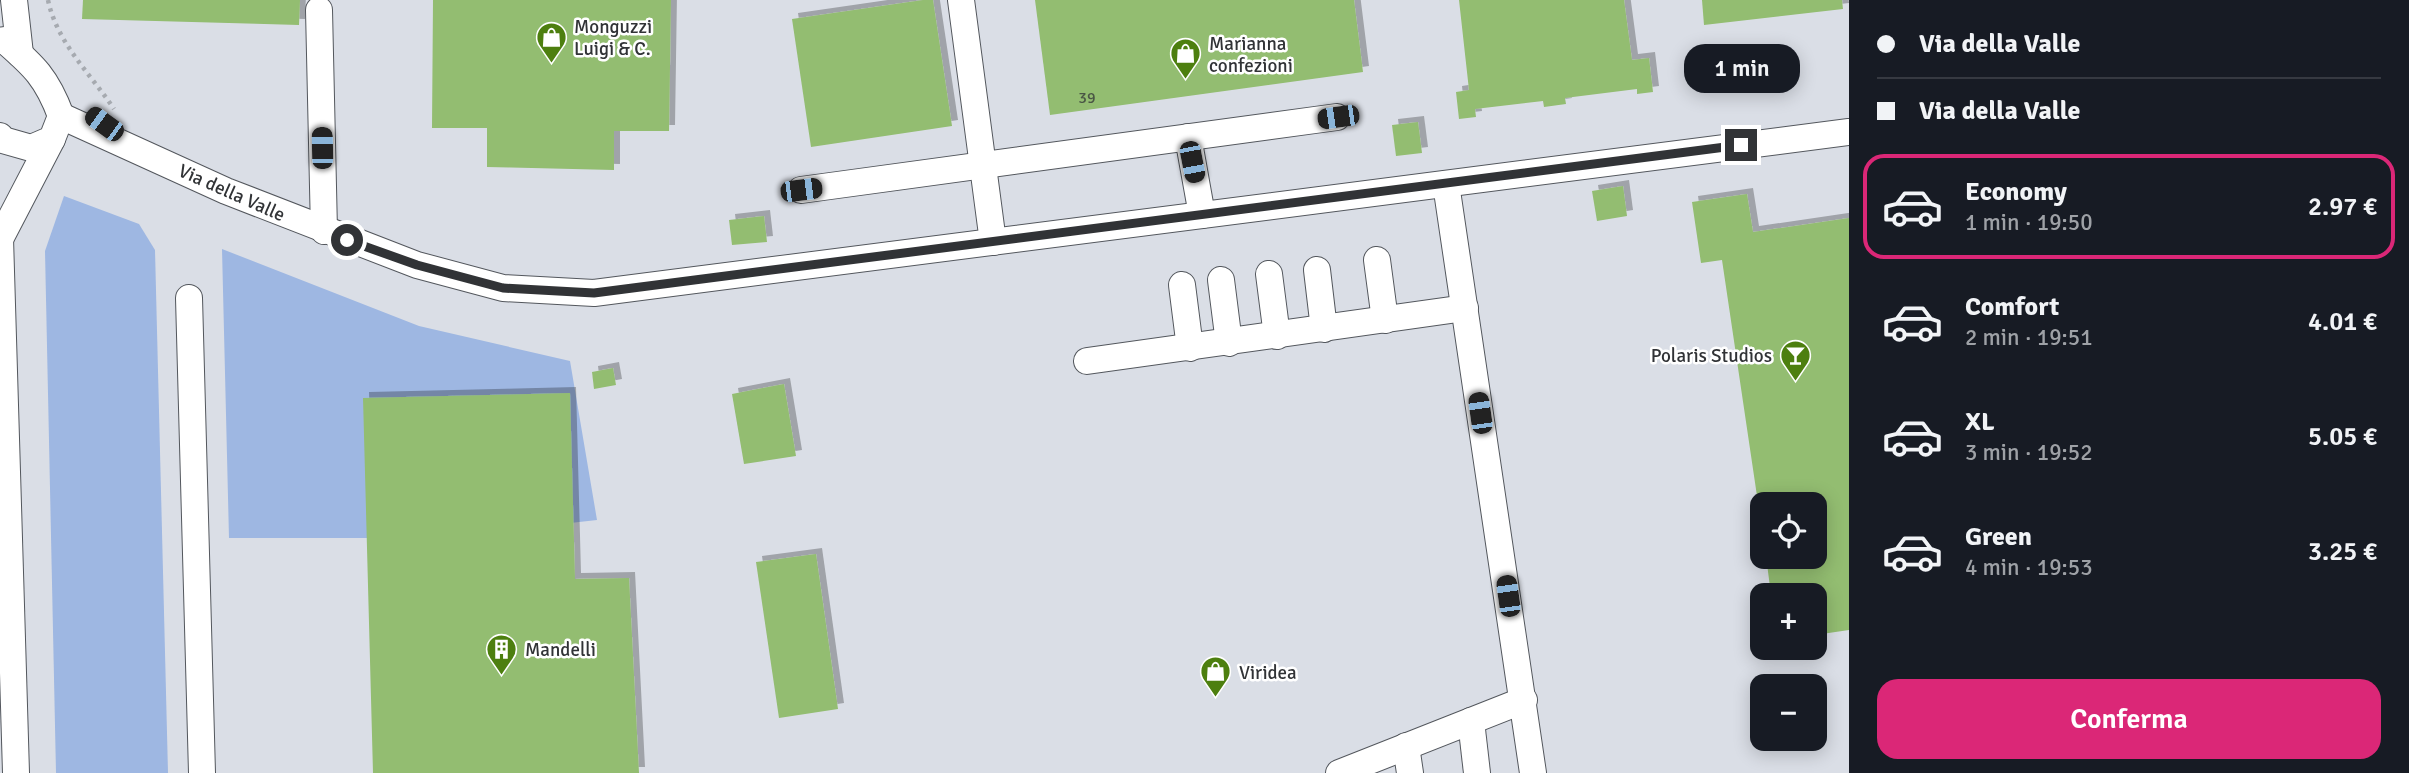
<!DOCTYPE html>
<html lang="it">
<head>
<meta charset="utf-8">
<style>
	body { margin:0; font-family:Signika,sans-serif; background:#242831; color:#f1f3f6; height:100vh; display:flex; flex-direction:column; font-size:26px; white-space:nowrap }
	* { box-sizing:border-box; margin:0 }
	p { font-size:23px; color:#9ea1a6 }
	.icon { flex:none; width:38px; height:38px; fill:none; stroke:currentColor; stroke-width:2; stroke-linecap:round; stroke-linejoin:round }
	.map { position:relative; flex:1; overflow:hidden }
	.panel { display:flex; flex-direction:column; background:#171b24; width:560px }
	.panel>* { flex:none }
	.hud { display:grid; align-content:center; height:154px; padding:0 28px; background:#171b24 }
	.fabs { position:absolute; left:1750px; top:492px; display:grid; gap:14px }
	.fabs a { display:grid; place-items:center; width:77px; height:77px; border-radius:14px; background:#171b24; box-shadow:0 4px 18px #0003; font-size:35px }
	.end { position:absolute; width:32px; height:32px; margin:-16px; border:9px solid #313336; background:#fff; box-shadow:0 0 0 4px #fff }
	.from { border-radius:50% }
	.bubble { position:absolute; height:49px; border-radius:21px; background:#171b24; box-shadow:0 4px 18px #0003; font-size:23px; font-weight:600; line-height:49px; text-align:center }
	.car { position:absolute; width:21px; height:42px; margin:-21px -10px; border-radius:9px; box-shadow:0 0 5px 2px #0007; background:linear-gradient(#222 24%,#8ab4d8 0 40%,#222 0 76%,#8ab4d8 0 86%,#222 0) }
	.hud b { display:flex; align-items:center; gap:24px; height:66px; font-size:26px }
	.hud b+b { border-top:2px solid #363941 }
	.hud i { width:18px; height:18px; background:#f1f3f6 }
	ul { padding:0; list-style:none }
	li { display:flex; align-items:center; gap:21px; height:105px; margin:0 14px 10px; padding:0 14px; border:4px solid transparent; border-radius:21px }
	li div { flex:1 }
	li b { display:block; font-size:26px }
	li em { font-style:normal; font-weight:600 }
	li.selected { border-color:#db2777 }
	li>.icon { width:63px; height:63px; stroke-width:1.5 }
	.action { display:flex; gap:14px; margin-top:auto; padding:14px 28px }
	.action a { flex:1; height:80px; border-radius:21px; background:#db2777; color:#fff; font-size:28px; font-weight:600; line-height:80px; text-align:center }
	main { display:flex; flex:1; min-height:0 }
	.map>svg:first-child { display:block }
	.green { fill:#9eb7e2 }
	.building { fill:#93bd71; filter:url(#shadow) }
	.lines { fill:none; stroke-linecap:round; stroke-linejoin:round }
	.minor-casing { stroke:#53575d; stroke-width:28 }
	.path { stroke:#a6aab0; stroke-width:4.5; stroke-dasharray:3.5 5; stroke-linecap:butt }
	.minor { stroke:#fff; stroke-width:26 }
	.route { stroke:#313336; stroke-width:9 }
	.labels { text-anchor:middle; stroke-width:5; stroke-linejoin:round; paint-order:stroke }
	.number-label { font-size:16px; fill:#4a5645 }
	.poi-label { font-size:19px; fill:#313336; stroke:#fff; text-anchor:start }
	.street-label { font-size:19px; fill:#313336; stroke:#fff }
</style>
</head>
<body>
<main>
<div class="map">
<svg width="1849" height="773" viewBox="0 0 1849 773">
	<defs>
		<filter id="shadow"><feDropShadow dx="6" dy="-6" stdDeviation="0" flood-color="#0004"/></filter>
	</defs>
	<rect width="100%" height="100%" fill="#dadee6"/>
	<g class="green">
		<polygon points="64,196 139,224 155,250 168,773 56,773 45,251"/>
		<polygon points="222,249 419,326 570,361 597,520 436,538 229,538"/>
	</g>
	<g class="building">
		<polygon points="83,0 300,0 299,25 82,19"/>
		<polygon points="433,0 671,0 669,131 614,131 614,170 487,167 487,128 432,128"/>
		<polygon points="923,0 933,0 952,126 811,147 792,19"/>
		<polygon points="1035,0 1354,0 1363,72 1050,115"/>
		<polygon points="1459,0 1624,0 1632,60 1649,58 1653,92 1637,94 1637,89 1565,98 1566,104 1544,107 1543,101 1475,109 1476,117 1459,119 1456,92 1469,90"/>
		<polygon points="1702,0 1842,0 1843,9 1704,25"/>
		<polygon points="1418,122 1422,153 1396,156 1392,125"/>
		<polygon points="1623,186 1627,216 1597,221 1592,191"/>
		<polygon points="1747,194 1753,232 1849,218 1849,630 1815,635 1815,595 1771,595 1766,556 1815,556 1815,504 1762,504 1761,523 1722,260 1701,263 1692,202"/>
		<polygon points="764,216 767,242 732,245 729,220"/>
		<polygon points="613,368 616,385 594,389 592,372"/>
		<polygon points="784,384 796,456 744,464 732,394"/>
		<polygon points="570,393 575,579 629,578 639,773 373,773 363,398"/>
		<polygon points="816,554 838,709 779,718 756,562"/>
	</g>
	<g class="lines">
		<defs>
			<g id="minor">
				<polyline points="14,0 20,54"/>
				<polyline points="961,0 993,242"/>
				<polyline points="319,10 324,231"/>
				<path d="M0,41L4,40C34,66 47,78 61,116L52,139L31,148L3,140L0,136"/>
				<polyline points="61,116 226,191 417,265 503,288 594,293 1849,132"/>
				<polyline points="1188,137 1202,215"/>
				<polyline points="1446,184 1533,773"/>
				<polyline points="801,190 1337,117"/>
				<polyline points="0,238 16,773"/>
				<polyline points="0,239 52,139"/>
				<polyline points="1377,260 1385,320"/>
				<polyline points="1317,270 1324,329"/>
				<polyline points="1269,274 1277,336"/>
				<polyline points="1221,280 1229,343"/>
				<polyline points="1182,285 1190,348"/>
				<polyline points="189,298 202,773"/>
				<polyline points="1087,361 1465,308"/>
				<polyline points="1471,721 1477,773"/>
				<polyline points="1406,746 1410,773"/>
				<polyline points="1339,773 1524,700"/>
			</g>
		</defs>
		<use href="#minor" class="minor-casing"/>
		<path class="path" d="M48,0C57,43 90,73 114,109"/>
		<use href="#minor" class="minor"/>
	</g>
	<g class="lines">
		<polyline class="route" points="347,240 417,265 503,288 594,293 1741,145"/>
	</g>
	<defs>
		<symbol id="shop-pin" viewBox="-11 -11 22 30"><path d="M0 17L-7.5 6A9.5 9.5 0 1 1 7.5 6Z" fill="#4d7f0f" stroke="#fff"/><path d="M-5-2.5h2.3a2.7 3.5 0 0 1 5.4 0H5L5.5 6h-11ZM-1.5-2.5h3a1.5 2.3 0 0 0-3 0Z" fill="#fff"/></symbol>
		<symbol id="bar-pin" viewBox="-11 -11 22 30"><path d="M0 17L-7.5 6A9.5 9.5 0 1 1 7.5 6Z" fill="#4d7f0f" stroke="#fff"/><path d="M-6-5H6L.8 .8V4.5H3.5V6h-7V4.5H-.8V.8Z" fill="#fff"/></symbol>
		<symbol id="building-pin" viewBox="-11 -11 22 30"><path d="M0 17L-7.5 6A9.5 9.5 0 1 1 7.5 6Z" fill="#4d7f0f" stroke="#fff"/><path d="M-4-6H4V6H1V3H-1V6H-4ZM-2.5-4.3h1.7v1.8h-1.7ZM.8-4.3h1.7v1.8H.8ZM-2.5-1h1.7V.8h-1.7ZM.8-1h1.7V.8H.8Z" fill="#fff"/></symbol>
	</defs>
	<g fill-rule="evenodd">
		<use href="#shop-pin" x="534" y="20" width="35" height="47"/>
		<use href="#shop-pin" x="1168" y="36" width="35" height="47"/>
		<use href="#bar-pin" x="1778" y="338" width="35" height="47"/>
		<use href="#building-pin" x="484" y="632" width="35" height="47"/>
		<use href="#shop-pin" x="1198" y="654" width="35" height="47"/>
	</g>
	<g class="labels">
		<g class="number-label">
			<text x="1087" y="103">39</text>
		</g>
		<g class="poi-label">
			<text x="574" y="33">Monguzzi<tspan x="574" dy="22">Luigi &amp; C.</tspan></text>
			<text x="1209" y="50">Marianna<tspan x="1209" dy="22">confezioni</tspan></text>
			<text x="1772" y="362" text-anchor="end">Polaris Studios</text>
			<text x="525" y="656">Mandelli</text>
			<text x="1239" y="679">Viridea</text>
		</g>
		<g class="street-label">
			<text transform="translate(232 192) rotate(24)" y="7">Via della Valle</text>
		</g>
	</g>
</svg>
<div class="fabs">
<a><svg class="icon" aria-label="locate" viewBox="0 0 24 24"><circle cx="12" cy="12" r="6"/><path d="M12 2v4M12 18v4M2 12h4M18 12h4"/></svg></a>
<a>+</a>
<a>−</a>
</div>
<i class="end from" style="left:347px;top:240px"></i>
<i class="end" style="left:1741px;top:145px"></i>
<div class="bubble" style="left:1684px;top:44px;width:116px">1 min</div>
<i class="car" style="left:1338px;top:117px;rotate:262deg"></i>
<i class="car" style="left:104px;top:124px;rotate:306deg"></i>
<i class="car" style="left:322px;top:148px;rotate:359deg"></i>
<i class="car" style="left:1192px;top:162px;rotate:169deg"></i>
<i class="car" style="left:801px;top:190px;rotate:83deg"></i>
<i class="car" style="left:1480px;top:413px;rotate:352deg"></i>
<i class="car" style="left:1508px;top:596px;rotate:352deg"></i>
</div>
<section class="panel">
<div class="hud">
<b><i class="from"></i>Via della Valle</b>
<b><i></i>Via della Valle</b>
</div>
<ul>
<li class="selected"><svg class="icon" aria-label="car" viewBox="0 0 24 24"><path d="M5 17H2v-5l4-1 3-4h7l3 4 3 1v5h-3M9 17h6M6 11h13"/><circle cx="7" cy="17" r="2"/><circle cx="17" cy="17" r="2"/></svg><div><b>Economy</b><p>1 min · 19:50</p></div><em>2.97 €</em></li>
<li><svg class="icon" aria-label="car" viewBox="0 0 24 24"><path d="M5 17H2v-5l4-1 3-4h7l3 4 3 1v5h-3M9 17h6M6 11h13"/><circle cx="7" cy="17" r="2"/><circle cx="17" cy="17" r="2"/></svg><div><b>Comfort</b><p>2 min · 19:51</p></div><em>4.01 €</em></li>
<li><svg class="icon" aria-label="car" viewBox="0 0 24 24"><path d="M5 17H2v-5l4-1 3-4h7l3 4 3 1v5h-3M9 17h6M6 11h13"/><circle cx="7" cy="17" r="2"/><circle cx="17" cy="17" r="2"/></svg><div><b>XL</b><p>3 min · 19:52</p></div><em>5.05 €</em></li>
<li><svg class="icon" aria-label="car" viewBox="0 0 24 24"><path d="M5 17H2v-5l4-1 3-4h7l3 4 3 1v5h-3M9 17h6M6 11h13"/><circle cx="7" cy="17" r="2"/><circle cx="17" cy="17" r="2"/></svg><div><b>Green</b><p>4 min · 19:53</p></div><em>3.25 €</em></li>
</ul>
<div class="action"><a>Conferma</a></div>
</section>
</main>
</body>
</html>
